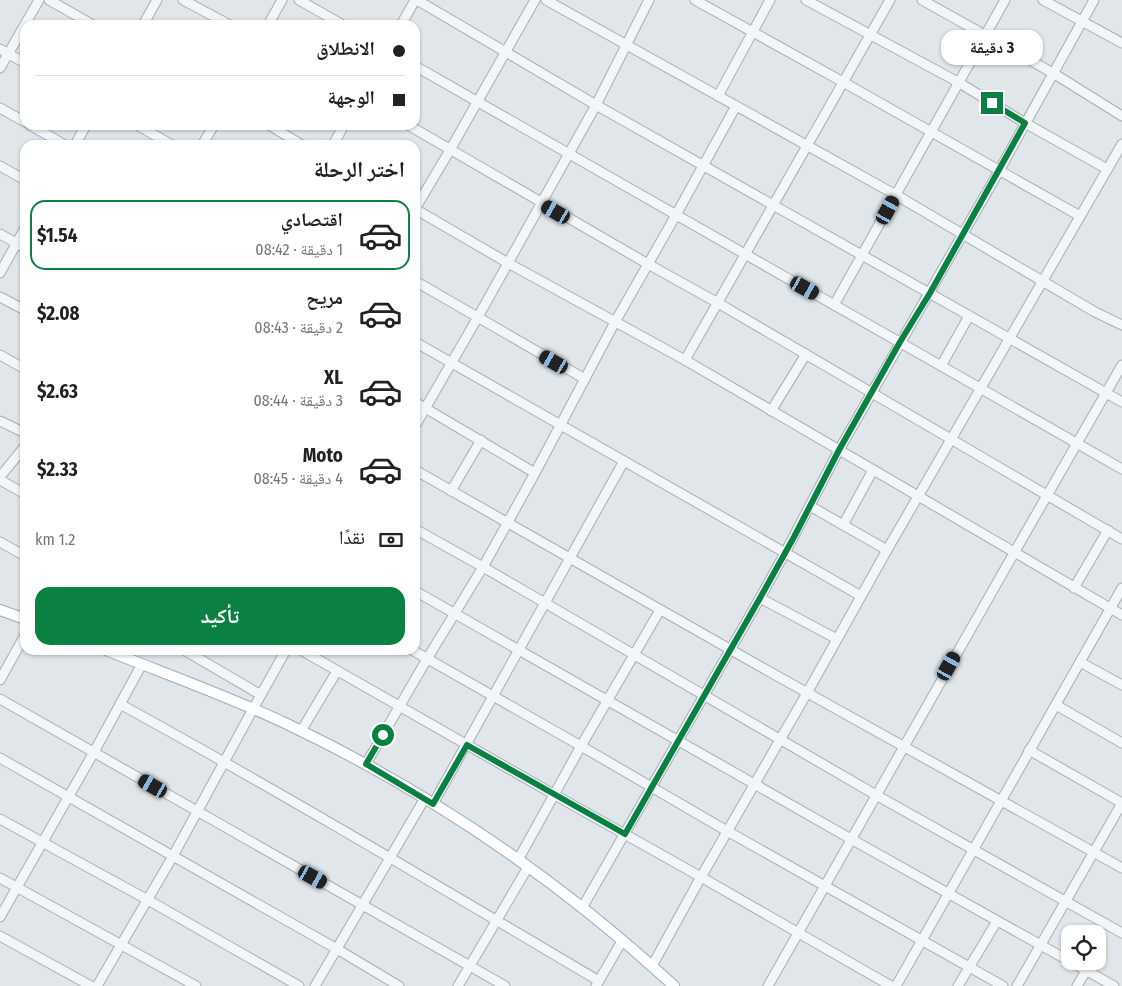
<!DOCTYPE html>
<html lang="ar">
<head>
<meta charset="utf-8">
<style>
	body { margin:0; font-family:"Fira Sans Condensed","Noto Naskh Arabic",sans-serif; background:#f6f6f6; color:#222; direction:rtl; height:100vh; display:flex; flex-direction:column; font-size:19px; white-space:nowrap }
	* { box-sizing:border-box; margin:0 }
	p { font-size:16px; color:#767676 }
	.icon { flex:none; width:28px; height:28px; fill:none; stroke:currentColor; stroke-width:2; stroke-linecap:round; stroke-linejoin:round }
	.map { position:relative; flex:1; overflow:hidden; direction:ltr }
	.sheet { position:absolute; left:20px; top:140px; width:400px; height:515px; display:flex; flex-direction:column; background:#fff; border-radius:15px; box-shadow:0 1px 4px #0004; direction:rtl }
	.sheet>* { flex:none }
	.hud { position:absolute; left:20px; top:20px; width:400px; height:110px; border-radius:15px; box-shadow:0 1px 4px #0004; direction:rtl; display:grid; align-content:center; height:110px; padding:0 15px; background:#fff }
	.fabs { position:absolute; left:1061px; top:925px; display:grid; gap:10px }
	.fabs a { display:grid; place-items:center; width:45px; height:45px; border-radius:10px; background:#fff; box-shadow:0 1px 4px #0004; font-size:25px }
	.end { position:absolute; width:22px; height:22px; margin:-11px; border:6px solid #0b8043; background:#fff; box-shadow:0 0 0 2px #fff }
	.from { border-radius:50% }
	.bubble { position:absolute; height:35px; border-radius:15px; background:#fff; box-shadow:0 1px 4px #0004; font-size:16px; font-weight:700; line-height:35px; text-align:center; direction:rtl }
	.car { position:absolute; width:15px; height:30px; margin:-15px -8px; border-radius:6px; box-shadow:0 0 4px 1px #0007; background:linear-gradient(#222 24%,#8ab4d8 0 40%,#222 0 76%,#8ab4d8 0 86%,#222 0) }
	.hud b { display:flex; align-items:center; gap:18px; height:48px; font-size:19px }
	.hud b+b { border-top:1px solid #e0e0e0 }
	.hud i { width:12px; height:12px; background:#222 }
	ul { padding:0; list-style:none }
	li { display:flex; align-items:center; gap:15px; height:70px; margin:0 10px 8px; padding:0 5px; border:2px solid transparent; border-radius:15px }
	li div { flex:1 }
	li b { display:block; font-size:19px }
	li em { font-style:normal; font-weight:700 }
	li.selected { border-color:#0b8043 }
	li>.icon { width:45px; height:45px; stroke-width:1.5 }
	h2 { padding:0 15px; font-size:22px; line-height:60px }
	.pay { display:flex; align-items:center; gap:12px; height:55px; padding:0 15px; font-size:19px }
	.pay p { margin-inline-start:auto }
	.action { display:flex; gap:10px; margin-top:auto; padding:10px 15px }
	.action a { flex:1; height:58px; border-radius:15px; background:#0b8043; color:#fff; font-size:20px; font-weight:700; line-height:58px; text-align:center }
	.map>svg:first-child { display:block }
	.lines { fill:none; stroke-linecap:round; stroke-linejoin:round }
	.minor-casing { stroke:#a5aeb5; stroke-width:11 }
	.major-casing { stroke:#9eacb7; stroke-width:12 }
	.minor { stroke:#f3f6f8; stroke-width:9 }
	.major { stroke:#fff; stroke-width:10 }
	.route { stroke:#0b8043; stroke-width:6 }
</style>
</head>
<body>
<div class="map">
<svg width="1122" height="986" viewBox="0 0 1122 986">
	<rect width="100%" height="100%" fill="#e0e6ea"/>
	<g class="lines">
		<defs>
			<g id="minor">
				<polyline points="49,0 93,25"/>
				<polyline points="183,0 230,25"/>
				<polyline points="299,0 343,25"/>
				<polyline points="417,0 596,105 1122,402"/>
				<polyline points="546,0 896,195 1095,312 1122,325"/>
				<polyline points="695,0 843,82 1080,216"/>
				<polyline points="806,0 958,82 1025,123 1107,169"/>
				<polyline points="922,0 1053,73 1122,116"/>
				<polyline points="1043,0 1122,43"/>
				<polyline points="143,25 157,0"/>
				<polyline points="268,25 282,0"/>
				<polyline points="401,25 415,0"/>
				<polyline points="0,49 25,63"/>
				<polyline points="415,66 1122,469"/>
				<polyline points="0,68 39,0"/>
				<polyline points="718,96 770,0"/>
				<polyline points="0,108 25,122"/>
				<polyline points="30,125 65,145"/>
				<polyline points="137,125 172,145"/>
				<polyline points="269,125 302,145"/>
				<polyline points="408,125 648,264 718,303 1122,539"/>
				<polyline points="75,145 86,125"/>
				<polyline points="202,145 214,125"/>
				<polyline points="333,145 344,125"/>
				<polyline points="0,166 25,180"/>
				<polyline points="415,209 508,263 685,360 1122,615"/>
				<polyline points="415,209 450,150 535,0"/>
				<polyline points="0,234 25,248"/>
				<polyline points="0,273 25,228"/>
				<polyline points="415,281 585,379"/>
				<polyline points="0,297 25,310"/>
				<polyline points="834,305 1005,0"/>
				<polyline points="415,342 861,596"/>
				<polyline points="0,355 25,369"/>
				<polyline points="685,360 890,0"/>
				<polyline points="941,366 969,316"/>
				<polyline points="415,402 535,473"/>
				<polyline points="771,411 806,354"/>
				<polyline points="0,421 25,433"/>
				<polyline points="415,426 478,317 596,105 649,0"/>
				<polyline points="415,470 770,672 1122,868"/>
				<polyline points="0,477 25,446"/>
				<polyline points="0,480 25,494"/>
				<polyline points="451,491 481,440"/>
				<polyline points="810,506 887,550"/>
				<polyline points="843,525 873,470"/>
				<polyline points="415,529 483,567 876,795 1122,933"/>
				<polyline points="0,542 25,556"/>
				<polyline points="1074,588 1108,530"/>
				<polyline points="415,591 851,839 1114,986"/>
				<polyline points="760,598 837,639"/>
				<polyline points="184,650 261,695"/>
				<polyline points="301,650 555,795 701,877 891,986"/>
				<polyline points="412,650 581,746 727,831 1003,986"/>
				<polyline points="1080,662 1122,685"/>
				<polyline points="0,680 25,635"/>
				<polyline points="0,699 505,986"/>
				<path d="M120,704C282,793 440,887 599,981"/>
				<polyline points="1056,705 1122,743"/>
				<polyline points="301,731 337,671"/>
				<polyline points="1029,750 1122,803"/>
				<polyline points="0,758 337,949 399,986"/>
				<polyline points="366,764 427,659 483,567 535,473 615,322 676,215 736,106"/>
				<polyline points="433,804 624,461"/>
				<polyline points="0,819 148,900 299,986"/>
				<polyline points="518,860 581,746 660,610"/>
				<polyline points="0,878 196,986"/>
				<polyline points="582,908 760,598 785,553 839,450 999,171 1094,0"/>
				<polyline points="0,917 94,752 142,664"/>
				<polyline points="0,936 91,986"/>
				<polyline points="652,966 701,877 807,693 887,550 1122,144"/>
				<polyline points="97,986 173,856 253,709 286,650"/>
				<polyline points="315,986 425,798"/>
				<polyline points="458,986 528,867"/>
				<polyline points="596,986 622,941"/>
				<polyline points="768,986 1014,553 1122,365"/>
				<polyline points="896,986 1122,588"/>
				<polyline points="958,986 997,921"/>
				<polyline points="1017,986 1122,803"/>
				<polyline points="1077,986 1086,971"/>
			</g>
			<g id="major">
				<polyline points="0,610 25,619"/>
				<path d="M106,650C166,674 228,696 287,724C428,791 559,880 674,986"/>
			</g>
		</defs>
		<use href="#minor" class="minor-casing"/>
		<use href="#major" class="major-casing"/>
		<use href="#minor" class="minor"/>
		<use href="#major" class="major"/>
	</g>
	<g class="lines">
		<polyline class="route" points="383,735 366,764 433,804 467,745 625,834 760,598 794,537 839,450 900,342 930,293 1025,123 992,103"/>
	</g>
</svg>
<div class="fabs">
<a><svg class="icon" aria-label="locate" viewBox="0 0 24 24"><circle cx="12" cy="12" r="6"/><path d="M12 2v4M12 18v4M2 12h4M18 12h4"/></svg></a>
</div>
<i class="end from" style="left:383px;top:735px"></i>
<i class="end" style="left:992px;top:103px"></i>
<div class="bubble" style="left:941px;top:30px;width:102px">3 دقيقة</div>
<i class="car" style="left:888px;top:210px;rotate:29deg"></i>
<i class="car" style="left:556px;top:212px;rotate:300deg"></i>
<i class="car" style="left:805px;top:288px;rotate:119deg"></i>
<i class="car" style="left:554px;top:362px;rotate:300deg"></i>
<i class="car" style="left:949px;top:666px;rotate:29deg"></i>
<i class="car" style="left:153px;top:786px;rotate:300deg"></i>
<i class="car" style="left:313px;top:877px;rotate:119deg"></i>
<div class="hud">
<b><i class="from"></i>الانطلاق</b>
<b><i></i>الوجهة</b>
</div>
<section class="sheet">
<h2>اختر الرحلة</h2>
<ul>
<li class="selected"><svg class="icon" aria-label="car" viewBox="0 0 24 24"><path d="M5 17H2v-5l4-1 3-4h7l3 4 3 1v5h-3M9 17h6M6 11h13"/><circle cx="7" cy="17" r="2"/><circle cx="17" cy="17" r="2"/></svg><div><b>اقتصادي</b><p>1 دقيقة · 08:42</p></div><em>$1.54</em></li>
<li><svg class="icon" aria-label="car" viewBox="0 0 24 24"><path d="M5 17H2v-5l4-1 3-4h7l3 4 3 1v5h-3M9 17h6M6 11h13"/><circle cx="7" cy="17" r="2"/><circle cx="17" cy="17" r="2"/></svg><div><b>مريح</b><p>2 دقيقة · 08:43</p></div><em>$2.08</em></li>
<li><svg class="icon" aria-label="car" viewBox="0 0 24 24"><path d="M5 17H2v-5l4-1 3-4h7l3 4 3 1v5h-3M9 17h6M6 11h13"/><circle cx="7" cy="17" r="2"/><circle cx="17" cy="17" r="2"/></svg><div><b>XL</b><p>3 دقيقة · 08:44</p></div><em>$2.63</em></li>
<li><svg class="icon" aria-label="car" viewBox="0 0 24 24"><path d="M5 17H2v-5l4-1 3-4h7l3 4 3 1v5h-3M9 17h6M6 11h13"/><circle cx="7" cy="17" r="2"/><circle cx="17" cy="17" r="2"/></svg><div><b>Moto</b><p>4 دقيقة · 08:45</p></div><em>$2.33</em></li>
</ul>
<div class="pay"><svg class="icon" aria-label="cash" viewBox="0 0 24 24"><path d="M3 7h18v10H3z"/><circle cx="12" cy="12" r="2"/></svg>نقدًا<p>1.2 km</p></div>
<div class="action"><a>تأكيد</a></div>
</section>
</div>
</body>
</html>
